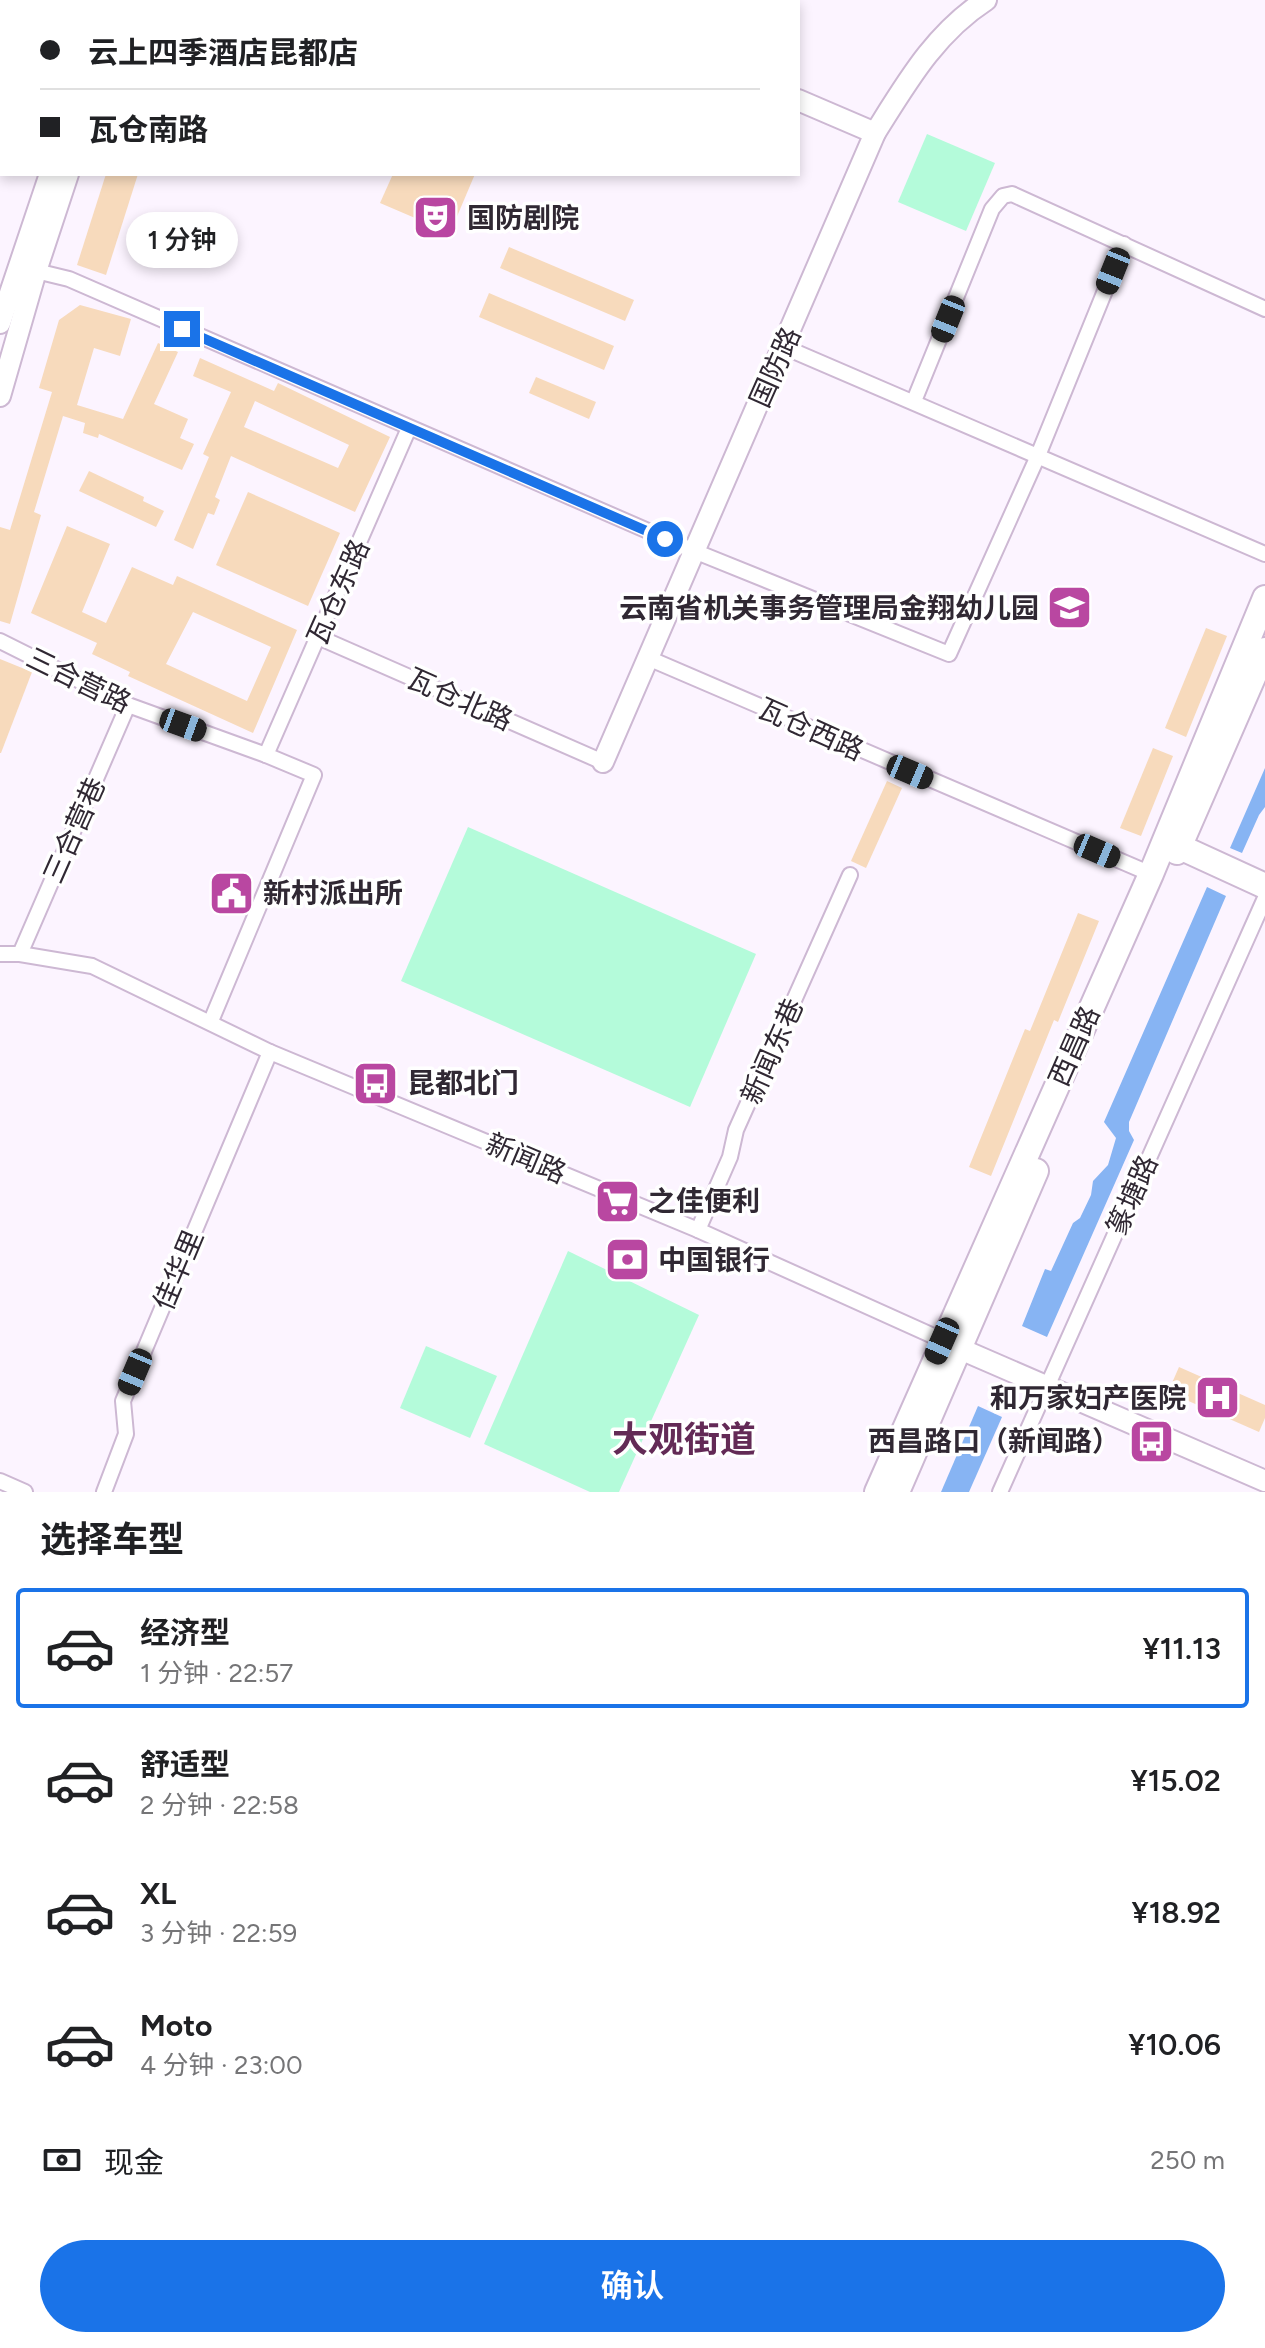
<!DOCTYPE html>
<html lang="zh">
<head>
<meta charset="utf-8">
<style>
	body { margin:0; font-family:Figtree,"Noto Sans SC",sans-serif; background:#f2f2f2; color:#202124; height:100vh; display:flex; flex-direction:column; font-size:30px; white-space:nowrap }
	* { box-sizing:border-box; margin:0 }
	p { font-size:26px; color:#757577 }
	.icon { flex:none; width:44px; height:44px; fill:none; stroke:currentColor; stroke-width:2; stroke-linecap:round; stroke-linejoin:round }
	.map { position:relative; height:1492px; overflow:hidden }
	.details { display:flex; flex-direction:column; background:#fff; flex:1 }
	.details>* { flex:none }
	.banner { position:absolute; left:0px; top:0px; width:800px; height:176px; box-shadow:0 4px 12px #0003; display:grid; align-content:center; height:176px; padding:0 40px; background:#fff }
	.end { position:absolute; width:36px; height:36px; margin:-18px; border:10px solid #1a73e8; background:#fff; box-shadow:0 0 0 4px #fff }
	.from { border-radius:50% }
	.bubble { position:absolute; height:56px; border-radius:28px; background:#fff; box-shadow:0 4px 12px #0003; font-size:26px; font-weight:600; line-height:56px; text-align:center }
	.car { position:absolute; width:24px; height:48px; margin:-24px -12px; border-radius:10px; box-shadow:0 0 6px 2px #0007; background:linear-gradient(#222 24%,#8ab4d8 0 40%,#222 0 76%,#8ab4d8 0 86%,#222 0) }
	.banner b { display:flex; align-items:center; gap:28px; height:76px; font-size:30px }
	.banner b+b { border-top:2px solid #e0e0e0 }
	.banner i { width:20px; height:20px; background:#202124 }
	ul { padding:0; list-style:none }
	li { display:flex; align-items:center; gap:24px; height:120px; margin:0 16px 12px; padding:0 24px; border:4px solid transparent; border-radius:8px }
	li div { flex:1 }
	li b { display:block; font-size:30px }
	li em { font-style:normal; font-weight:600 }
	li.on { border-color:#1a73e8 }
	li>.icon { width:72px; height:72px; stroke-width:1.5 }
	h2 { padding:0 40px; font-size:36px; line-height:96px }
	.pay { display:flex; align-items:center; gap:20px; height:88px; padding:0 40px; font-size:30px }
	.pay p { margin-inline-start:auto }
	.action { display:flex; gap:16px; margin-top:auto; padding:16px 40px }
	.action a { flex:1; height:92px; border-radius:48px; background:#1a73e8; color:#fff; font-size:32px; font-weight:600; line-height:92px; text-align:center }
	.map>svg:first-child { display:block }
	.green { fill:#b4fbda }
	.water { fill:#87b4f3 }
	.building { fill:#f7dabc; fill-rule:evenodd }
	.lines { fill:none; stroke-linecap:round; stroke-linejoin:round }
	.street-casing { stroke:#cdb8d3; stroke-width:18 }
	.secondary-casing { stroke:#cdb8d3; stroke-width:24 }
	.primary-casing { stroke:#cdb8d3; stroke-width:28 }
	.street { stroke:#fff; stroke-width:14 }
	.secondary { stroke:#fff; stroke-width:20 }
	.primary { stroke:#fff; stroke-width:24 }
	.route { stroke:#1a73e8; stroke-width:10 }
	.labels { text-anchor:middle; stroke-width:7; stroke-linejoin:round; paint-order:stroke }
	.poi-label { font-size:28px; font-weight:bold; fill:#302833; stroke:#fff; text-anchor:start }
	.street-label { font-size:28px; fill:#302833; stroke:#fff }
	.district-label { font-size:36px; font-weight:bold; fill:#632a56; stroke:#fff }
</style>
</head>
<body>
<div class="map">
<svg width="1265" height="1492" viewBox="0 0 1265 1492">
	<rect width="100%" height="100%" fill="#fcf4ff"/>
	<g class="green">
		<polygon points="927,134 995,163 966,231 898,202"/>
		<polygon points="468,827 756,954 690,1107 401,981"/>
		<polygon points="568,1251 699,1315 619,1492 590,1492 484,1444"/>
		<polygon points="426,1346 497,1376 470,1438 400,1408"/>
	</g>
	<g class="water">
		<polygon points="1265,768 1265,807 1259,815 1242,853 1230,848"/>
		<polygon points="1207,887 1226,896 1129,1122 1129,1131 1134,1140 1047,1337 1022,1326 1045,1269 1051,1271 1073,1223 1080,1218 1091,1195 1093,1181 1108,1165 1116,1138 1104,1122"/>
		<polygon points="978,1406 1002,1417 969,1492 941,1492"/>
	</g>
	<g class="building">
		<polygon points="106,174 138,174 106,275 77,265"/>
		<polygon points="393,174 475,174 450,233 380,203"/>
		<polygon points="509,247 634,300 625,321 500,268"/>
		<polygon points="489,293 614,346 604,370 479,317"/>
		<polygon points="80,305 131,319 120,356 94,348 77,405 123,419 158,343 178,352 154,404 188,419 180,438 194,444 182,470 99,434 98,438 83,433 85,423 63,416 34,512 41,515 10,624 0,621 0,527 10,530 52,392 39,388 59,320"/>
		<path d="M200,358L274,391L278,383L390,437L355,512L231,456L215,497L220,500L214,515L208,513L193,549L174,540L209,457L203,454L231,392L193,376ZM255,401L349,445L338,468L244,427Z"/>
		<polygon points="536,377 596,402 589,419 529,393"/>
		<polygon points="89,471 144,497 143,501 164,511 156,527 79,491"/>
		<polygon points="248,492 340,533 308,606 216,565"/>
		<path d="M67,526L110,544L82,612L106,623L132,567L173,585L177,576L297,630L253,733L128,676L130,672L92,654L97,643L31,613ZM193,612L271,647L247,701L166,664Z"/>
		<polygon points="1206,628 1227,636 1186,737 1165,728"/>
		<polygon points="0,659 32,672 1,753 0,753"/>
		<polygon points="1153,748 1173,756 1141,836 1120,828"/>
		<polygon points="887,781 902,788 866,868 851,861"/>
		<polygon points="1078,913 1099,921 1058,1022 1054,1020 991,1176 969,1167 1025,1029 1030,1031"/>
		<polygon points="1179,1367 1265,1405 1265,1418 1259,1432 1168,1392"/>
	</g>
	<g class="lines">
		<defs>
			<g id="street">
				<polyline points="36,271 69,279 694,551 949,654 1037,458 1124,244"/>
				<polyline points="784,347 1265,554"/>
				<polyline points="914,401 992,209 1003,196 1012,194 1265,309"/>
				<polyline points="318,637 603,762"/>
				<polyline points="0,641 128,705 266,755 314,775 211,1021"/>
				<polyline points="648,658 1151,874"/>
				<polyline points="266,755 409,428"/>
				<polyline points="0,954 20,954 92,966 270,1052 698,1230 951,1344"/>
				<polyline points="20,954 128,705"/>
				<polyline points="698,1230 730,1157 736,1130 850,875"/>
				<polyline points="0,1481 25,1492"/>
				<polyline points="104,1492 126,1434 123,1401 270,1052"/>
				<polyline points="1000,1492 1265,898"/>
			</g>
			<g id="secondary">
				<polyline points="561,0 566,2"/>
				<polyline points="87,2 87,0"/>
				<polyline points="108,2 108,0"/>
				<polyline points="798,100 875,133"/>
				<polyline points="0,323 50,174"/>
				<polyline points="0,396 36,271 68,174"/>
				<path d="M603,762L875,133C907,82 935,33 986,0"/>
				<polyline points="958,1348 1265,1481"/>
			</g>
			<g id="primary">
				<polyline points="1180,847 1265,886"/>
				<polyline points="1177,852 1265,650"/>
				<polyline points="877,1492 1151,874 1265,598"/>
				<polyline points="897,1492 1036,1171"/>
			</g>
		</defs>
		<use href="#street" class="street-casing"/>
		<use href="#secondary" class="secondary-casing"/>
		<use href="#primary" class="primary-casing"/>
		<use href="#street" class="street"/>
		<use href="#secondary" class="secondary"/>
		<use href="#primary" class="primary"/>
	</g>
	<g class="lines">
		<polyline class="route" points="182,329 665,539"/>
	</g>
	<defs>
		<symbol id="theatre-square" viewBox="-11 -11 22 22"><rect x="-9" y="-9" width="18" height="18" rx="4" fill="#b947a1" stroke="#fff"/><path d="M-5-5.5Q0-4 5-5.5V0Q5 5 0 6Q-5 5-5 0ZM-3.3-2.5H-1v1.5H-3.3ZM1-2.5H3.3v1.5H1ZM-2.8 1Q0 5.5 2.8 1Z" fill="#fff"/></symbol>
		<symbol id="school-square" viewBox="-11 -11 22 22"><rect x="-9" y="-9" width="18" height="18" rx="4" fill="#b947a1" stroke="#fff"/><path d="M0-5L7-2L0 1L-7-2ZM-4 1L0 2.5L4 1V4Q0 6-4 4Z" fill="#fff"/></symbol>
		<symbol id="civic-square" viewBox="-11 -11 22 22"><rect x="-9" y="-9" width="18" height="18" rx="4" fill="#b947a1" stroke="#fff"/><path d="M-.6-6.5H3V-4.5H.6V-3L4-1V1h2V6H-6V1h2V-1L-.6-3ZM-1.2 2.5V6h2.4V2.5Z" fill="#fff"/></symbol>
		<symbol id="bus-square" viewBox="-11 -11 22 22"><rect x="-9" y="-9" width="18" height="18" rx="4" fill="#b947a1" stroke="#fff"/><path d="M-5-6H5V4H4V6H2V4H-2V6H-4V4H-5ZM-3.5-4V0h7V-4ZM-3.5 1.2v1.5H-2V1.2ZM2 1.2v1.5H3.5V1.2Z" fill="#fff"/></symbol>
		<symbol id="supermarket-square" viewBox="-11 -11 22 22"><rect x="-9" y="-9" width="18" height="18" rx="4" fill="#b947a1" stroke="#fff"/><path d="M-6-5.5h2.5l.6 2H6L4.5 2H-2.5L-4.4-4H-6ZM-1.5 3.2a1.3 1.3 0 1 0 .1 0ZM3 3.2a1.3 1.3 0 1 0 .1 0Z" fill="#fff"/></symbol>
		<symbol id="bank-square" viewBox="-11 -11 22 22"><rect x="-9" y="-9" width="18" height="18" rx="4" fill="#b947a1" stroke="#fff"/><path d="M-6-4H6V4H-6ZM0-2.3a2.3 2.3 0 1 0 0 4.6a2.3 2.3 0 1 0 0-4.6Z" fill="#fff"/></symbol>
		<symbol id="hospital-square" viewBox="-11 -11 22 22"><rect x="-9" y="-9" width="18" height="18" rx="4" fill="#b947a1" stroke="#fff"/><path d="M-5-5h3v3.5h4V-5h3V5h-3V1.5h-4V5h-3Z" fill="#fff"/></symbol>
	</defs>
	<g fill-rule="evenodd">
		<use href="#theatre-square" x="410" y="192" width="51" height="51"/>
		<use href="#school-square" x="1044" y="582" width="51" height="51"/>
		<use href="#civic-square" x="206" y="868" width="51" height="51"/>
		<use href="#bus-square" x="350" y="1058" width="51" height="51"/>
		<use href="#supermarket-square" x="592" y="1176" width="51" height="51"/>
		<use href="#bank-square" x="602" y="1234" width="51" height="51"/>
		<use href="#hospital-square" x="1192" y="1372" width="51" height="51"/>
		<use href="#bus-square" x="1126" y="1416" width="51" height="51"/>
	</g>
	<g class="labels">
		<g class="poi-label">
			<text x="467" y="228">国防剧院</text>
			<text x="1039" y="618" text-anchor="end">云南省机关事务管理局金翔幼儿园</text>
			<text x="263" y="903">新村派出所</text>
			<text x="407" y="1093">昆都北门</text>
			<text x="648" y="1211">之佳便利</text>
			<text x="658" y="1270">中国银行</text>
			<text x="1186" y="1408" text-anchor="end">和万家妇产医院</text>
			<text x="1120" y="1451" text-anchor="end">西昌路口（新闻路）</text>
		</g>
		<g class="street-label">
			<text transform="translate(775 367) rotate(-66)" y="10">国防路</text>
			<text transform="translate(338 592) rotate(-66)" y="10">瓦仓东路</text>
			<text transform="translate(79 680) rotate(26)" y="10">三合营路</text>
			<text transform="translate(460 699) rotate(24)" y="10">瓦仓北路</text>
			<text transform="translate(811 729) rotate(24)" y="10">瓦仓西路</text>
			<text transform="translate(74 830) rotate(-66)" y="10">三合营巷</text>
			<text transform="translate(1074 1046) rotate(-66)" y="10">西昌路</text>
			<text transform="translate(772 1051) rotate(-66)" y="10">新闻东巷</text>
			<text transform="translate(526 1158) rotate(23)" y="10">新闻路</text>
			<text transform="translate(1132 1195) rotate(-66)" y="10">篆塘路</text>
			<text transform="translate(178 1270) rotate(-67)" y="10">佳华里</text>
		</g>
		<g class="district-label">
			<text x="684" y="1452">大观街道</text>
		</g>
	</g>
</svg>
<i class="end from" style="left:665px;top:539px"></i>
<i class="end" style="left:182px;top:329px"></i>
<div class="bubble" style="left:126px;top:212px;width:112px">1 分钟</div>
<i class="car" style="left:1113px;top:271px;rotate:202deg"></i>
<i class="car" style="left:948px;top:319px;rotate:202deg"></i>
<i class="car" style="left:183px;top:725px;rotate:110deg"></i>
<i class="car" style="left:910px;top:772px;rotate:113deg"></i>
<i class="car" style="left:1097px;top:851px;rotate:113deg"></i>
<i class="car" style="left:942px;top:1341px;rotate:204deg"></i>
<i class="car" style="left:135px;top:1372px;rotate:203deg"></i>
<div class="banner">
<b><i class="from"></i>云上四季酒店昆都店</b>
<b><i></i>瓦仓南路</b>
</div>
</div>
<section class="details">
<h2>选择车型</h2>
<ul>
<li class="on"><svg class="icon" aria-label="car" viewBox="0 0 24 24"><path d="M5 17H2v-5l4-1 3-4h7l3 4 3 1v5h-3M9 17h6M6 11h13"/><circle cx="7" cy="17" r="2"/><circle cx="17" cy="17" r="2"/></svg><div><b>经济型</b><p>1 分钟 · 22:57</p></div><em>¥11.13</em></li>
<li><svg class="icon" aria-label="car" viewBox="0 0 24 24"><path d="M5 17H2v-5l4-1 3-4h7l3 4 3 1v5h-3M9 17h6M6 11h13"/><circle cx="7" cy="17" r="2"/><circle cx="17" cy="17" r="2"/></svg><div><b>舒适型</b><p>2 分钟 · 22:58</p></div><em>¥15.02</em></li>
<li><svg class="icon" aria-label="car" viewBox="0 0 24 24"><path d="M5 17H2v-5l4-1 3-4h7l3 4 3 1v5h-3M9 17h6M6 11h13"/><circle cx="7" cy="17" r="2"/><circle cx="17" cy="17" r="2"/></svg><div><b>XL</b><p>3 分钟 · 22:59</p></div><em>¥18.92</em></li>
<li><svg class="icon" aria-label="car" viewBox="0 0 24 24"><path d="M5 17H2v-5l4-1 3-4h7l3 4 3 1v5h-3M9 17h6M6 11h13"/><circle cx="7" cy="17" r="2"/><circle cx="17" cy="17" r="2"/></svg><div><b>Moto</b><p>4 分钟 · 23:00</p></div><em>¥10.06</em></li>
</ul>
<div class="pay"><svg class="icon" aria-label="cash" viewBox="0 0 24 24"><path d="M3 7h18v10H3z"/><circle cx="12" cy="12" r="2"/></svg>现金<p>250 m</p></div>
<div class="action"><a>确认</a></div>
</section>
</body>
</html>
